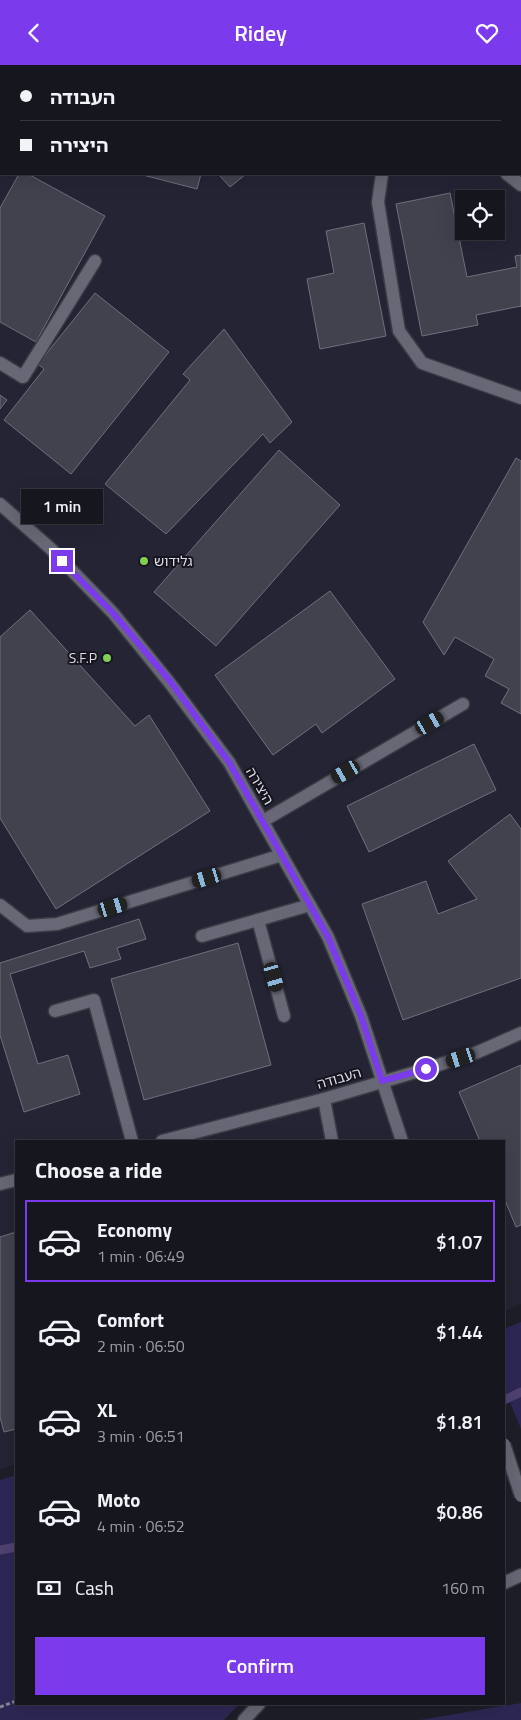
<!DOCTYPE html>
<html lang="en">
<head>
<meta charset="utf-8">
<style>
	body { margin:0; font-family:"Titillium Web","Noto Sans Hebrew",sans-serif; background:#23232c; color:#f1f3f6; height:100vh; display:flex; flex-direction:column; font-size:19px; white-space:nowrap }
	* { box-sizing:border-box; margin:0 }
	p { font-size:16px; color:#9e9fa4 }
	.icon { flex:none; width:28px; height:28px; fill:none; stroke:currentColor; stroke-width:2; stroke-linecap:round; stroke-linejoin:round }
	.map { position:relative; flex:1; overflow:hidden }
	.sheet { position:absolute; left:15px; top:1075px; width:490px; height:565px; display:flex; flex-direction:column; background:#16161f; border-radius:0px; box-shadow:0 5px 20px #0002,0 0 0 1px #35353d }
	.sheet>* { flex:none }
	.hud { position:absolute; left:0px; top:0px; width:521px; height:110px; box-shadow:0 5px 20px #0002,0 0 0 1px #35353d; display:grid; align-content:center; height:110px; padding:0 20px; background:#16161f }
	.fabs { position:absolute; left:455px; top:125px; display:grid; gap:10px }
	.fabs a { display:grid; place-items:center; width:50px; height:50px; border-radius:0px; background:#16161f; box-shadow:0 5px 20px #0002,0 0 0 1px #35353d; font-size:25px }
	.end { position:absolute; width:22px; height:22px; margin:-11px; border:6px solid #7c3aed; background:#fff; box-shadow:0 0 0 2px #fff }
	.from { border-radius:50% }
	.bubble { position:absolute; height:35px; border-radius:0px; background:#16161f; box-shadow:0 5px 20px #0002,0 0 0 1px #35353d; font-size:16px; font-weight:600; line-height:35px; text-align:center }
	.car { position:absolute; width:15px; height:30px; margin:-15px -8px; border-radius:6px; box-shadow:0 0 4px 1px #0007; background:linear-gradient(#222 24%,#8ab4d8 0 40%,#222 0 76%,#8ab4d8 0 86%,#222 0) }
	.hud b { display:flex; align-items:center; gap:18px; height:48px; font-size:19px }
	.hud b+b { border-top:1px solid #35353d }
	.hud i { width:12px; height:12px; background:#f1f3f6 }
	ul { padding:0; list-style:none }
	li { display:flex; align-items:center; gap:15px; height:82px; margin:0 10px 8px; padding:0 10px; border:2px solid transparent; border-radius:0px }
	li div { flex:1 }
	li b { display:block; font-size:19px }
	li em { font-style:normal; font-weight:600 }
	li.active { border-color:#7c3aed }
	li>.icon { width:45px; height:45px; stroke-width:1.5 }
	h2 { padding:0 20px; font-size:22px; line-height:60px }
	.pay { display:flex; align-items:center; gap:12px; height:55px; padding:0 20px; font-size:19px }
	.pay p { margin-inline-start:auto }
	.cta { display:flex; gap:10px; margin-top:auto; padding:10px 20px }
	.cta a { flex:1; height:58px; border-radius:0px; background:#7c3aed; color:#fff; font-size:20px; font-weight:600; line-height:58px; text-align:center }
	header { display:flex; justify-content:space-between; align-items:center; height:65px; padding:0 20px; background:#7c3aed; color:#fff; font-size:22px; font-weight:600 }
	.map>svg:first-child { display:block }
	.built { fill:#252435; fill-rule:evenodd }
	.green { fill:#2d2754 }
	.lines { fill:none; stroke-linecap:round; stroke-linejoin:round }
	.stream { stroke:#504270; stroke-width:9 }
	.building { fill:#42424f; stroke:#6f6f7d }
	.lane-casing { stroke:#3b3b44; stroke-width:15 }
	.street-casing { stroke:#3b3b44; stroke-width:15 }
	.path { stroke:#868690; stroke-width:3; stroke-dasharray:4 2.5; stroke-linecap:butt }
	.lane { stroke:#676775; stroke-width:12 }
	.street { stroke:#676775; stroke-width:12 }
	.street-bridge-casing { stroke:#3b3b44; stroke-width:15; stroke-linecap:butt }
	.street-bridge { stroke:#676775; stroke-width:12 }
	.route { stroke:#7c3aed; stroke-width:6 }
	.poi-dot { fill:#7fd052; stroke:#15141f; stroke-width:2 }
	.labels { text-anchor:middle; stroke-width:4; stroke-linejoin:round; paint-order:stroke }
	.poi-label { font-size:14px; fill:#dddde5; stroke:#15141f; text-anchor:start }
	.street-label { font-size:14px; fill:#dddde5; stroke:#15141f }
</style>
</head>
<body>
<header><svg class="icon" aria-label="back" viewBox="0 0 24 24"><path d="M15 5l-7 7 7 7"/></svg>Ridey<svg class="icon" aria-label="heart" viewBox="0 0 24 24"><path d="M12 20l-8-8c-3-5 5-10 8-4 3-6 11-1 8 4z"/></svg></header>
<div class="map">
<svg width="521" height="1655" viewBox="0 0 521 1655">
	<rect width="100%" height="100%" fill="#1e1e29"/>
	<path class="built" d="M0,0H521V1239L504,1246V1076H16V1399L0,1404ZM1,1H520V109H1ZM464,134H496V166H464Z"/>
	<g class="green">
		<polygon points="448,0 521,0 521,100 520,1"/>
		<polygon points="521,1257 521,1364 504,1323 504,1264"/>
		<polygon points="16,1410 16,1639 239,1639 224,1655 0,1655 0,1415"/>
		<polygon points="521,1638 521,1655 420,1655"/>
	</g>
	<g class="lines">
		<g class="stream">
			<polyline points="504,1335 521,1327"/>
			<polyline points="0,1485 16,1482"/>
		</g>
	</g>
	<g class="building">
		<rect x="349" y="0" width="95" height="1"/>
		<polygon points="19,109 28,109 105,151 36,277 0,257 0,143"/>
		<polygon points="139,109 201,109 197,124"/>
		<polygon points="218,109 246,109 230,122"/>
		<polygon points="450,128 467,212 517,202 515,191 521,190 521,242 521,241 476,250 478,260 422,271 396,139"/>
		<polygon points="364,158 386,271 320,284 307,214 334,208 326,166"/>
		<polygon points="95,228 169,287 71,409 4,355 44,304 38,299"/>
		<polygon points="224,264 292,357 270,378 263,369 166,469 105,419 190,315 183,309"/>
		<polygon points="0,330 7,335 0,344"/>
		<polygon points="279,385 340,440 216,581 154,527"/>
		<polygon points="516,393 521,396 521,649 501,638 509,624 485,611 494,594 455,572 444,590 423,557"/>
		<polygon points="330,526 395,614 322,668 316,659 273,690 215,610"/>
		<polygon points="30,545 135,661 149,650 210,746 56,844 0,753 0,572"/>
		<polygon points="474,679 496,725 369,787 347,741"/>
		<polygon points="510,749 521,764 521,913 403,955 362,839 426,816 438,849 477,834 448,796"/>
		<polygon points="139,854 146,874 117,883 121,894 90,903 84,886 10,909 38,999 68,990 80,1029 24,1047 0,970 0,898"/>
		<polygon points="238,878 271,1000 144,1035 111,914"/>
		<polygon points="521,1000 521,1160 516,1162 504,1133 504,1076 480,1076 459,1027"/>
		<polygon points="16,1167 16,1364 4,1367 0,1352 0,1172"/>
	</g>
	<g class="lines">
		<defs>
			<g id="lane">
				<polyline points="77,0 79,1"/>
				<polyline points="382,109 378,137 399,266 422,298 521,333"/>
				<polyline points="507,109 521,120"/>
				<polyline points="0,298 23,312 95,196"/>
				<polyline points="263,756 463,639"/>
				<polyline points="0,840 27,861 57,859 282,790"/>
				<polyline points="258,855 284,951"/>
				<polyline points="202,871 310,840"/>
				<polyline points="55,946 94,935 132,1076"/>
				<polyline points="324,1034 332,1076"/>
			</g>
			<g id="street">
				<polyline points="0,439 50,483 113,548 169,617 229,697 328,872 361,951 402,1076"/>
				<polyline points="162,1076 324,1034 426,1004 478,987 521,968"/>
				<polyline points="0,1119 16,1115"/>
				<polyline points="504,1518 521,1510"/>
				<polyline points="244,1655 259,1639"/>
			</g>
		</defs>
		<use href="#lane" class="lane-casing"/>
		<use href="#street" class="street-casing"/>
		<g class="path">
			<polyline points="470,1 479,1"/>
			<polyline points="520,23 521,23"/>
			<polyline points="0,1642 16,1636"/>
		</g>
		<use href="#lane" class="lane"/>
		<use href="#street" class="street"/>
		<defs>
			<polyline id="street-bridge" points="504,1379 521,1431"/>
		</defs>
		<use href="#street-bridge" class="street-bridge-casing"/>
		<use href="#street-bridge" class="street-bridge"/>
	</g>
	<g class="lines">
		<polyline class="route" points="62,496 113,548 170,616 229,697 328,872 361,951 382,1016 426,1004"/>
	</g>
	<g class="poi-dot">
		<circle cx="144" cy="496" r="5"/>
		<circle cx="107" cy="593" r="5"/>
	</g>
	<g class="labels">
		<g class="poi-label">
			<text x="154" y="501">גלידוש</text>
			<text x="97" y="598" text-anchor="end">S.F.P</text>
		</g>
		<g class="street-label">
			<text transform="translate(260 721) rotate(60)" y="5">היצירה</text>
			<text transform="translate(339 1013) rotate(-16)" y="5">העבודה</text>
		</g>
	</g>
</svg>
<div class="fabs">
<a><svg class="icon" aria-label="locate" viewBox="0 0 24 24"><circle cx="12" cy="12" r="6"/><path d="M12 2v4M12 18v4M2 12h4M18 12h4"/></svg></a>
</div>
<i class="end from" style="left:426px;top:1004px"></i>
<i class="end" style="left:62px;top:496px"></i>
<div class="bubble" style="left:21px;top:424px;width:82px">1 min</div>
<i class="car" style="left:430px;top:658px;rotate:60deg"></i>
<i class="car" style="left:346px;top:707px;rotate:240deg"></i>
<i class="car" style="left:207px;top:813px;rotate:253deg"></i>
<i class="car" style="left:113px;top:842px;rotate:73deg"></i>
<i class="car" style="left:274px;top:912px;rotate:164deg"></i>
<i class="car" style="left:461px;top:993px;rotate:252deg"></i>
<div class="hud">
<b><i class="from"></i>העבודה</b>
<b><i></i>היצירה</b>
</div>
<section class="sheet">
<h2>Choose a ride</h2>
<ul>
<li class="active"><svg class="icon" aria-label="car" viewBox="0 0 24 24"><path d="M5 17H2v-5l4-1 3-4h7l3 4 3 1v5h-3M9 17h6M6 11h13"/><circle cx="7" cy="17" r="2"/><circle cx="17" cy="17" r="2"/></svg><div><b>Economy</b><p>1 min · 06:49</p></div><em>$1.07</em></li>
<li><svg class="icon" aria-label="car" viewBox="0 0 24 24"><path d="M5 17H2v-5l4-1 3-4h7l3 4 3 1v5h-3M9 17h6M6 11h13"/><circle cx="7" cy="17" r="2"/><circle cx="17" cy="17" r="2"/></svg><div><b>Comfort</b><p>2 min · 06:50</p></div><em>$1.44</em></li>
<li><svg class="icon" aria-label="car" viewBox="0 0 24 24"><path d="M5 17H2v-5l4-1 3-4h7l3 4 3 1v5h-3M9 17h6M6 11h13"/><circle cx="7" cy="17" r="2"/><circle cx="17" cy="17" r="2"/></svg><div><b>XL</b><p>3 min · 06:51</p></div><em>$1.81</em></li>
<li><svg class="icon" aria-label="car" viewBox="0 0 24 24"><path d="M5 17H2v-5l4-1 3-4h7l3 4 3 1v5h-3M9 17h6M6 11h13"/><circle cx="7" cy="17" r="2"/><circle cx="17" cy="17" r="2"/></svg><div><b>Moto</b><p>4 min · 06:52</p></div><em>$0.86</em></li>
</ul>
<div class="pay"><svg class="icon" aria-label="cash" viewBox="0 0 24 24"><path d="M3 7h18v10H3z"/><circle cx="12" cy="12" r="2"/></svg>Cash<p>160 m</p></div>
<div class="cta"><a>Confirm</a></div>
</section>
</div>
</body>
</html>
